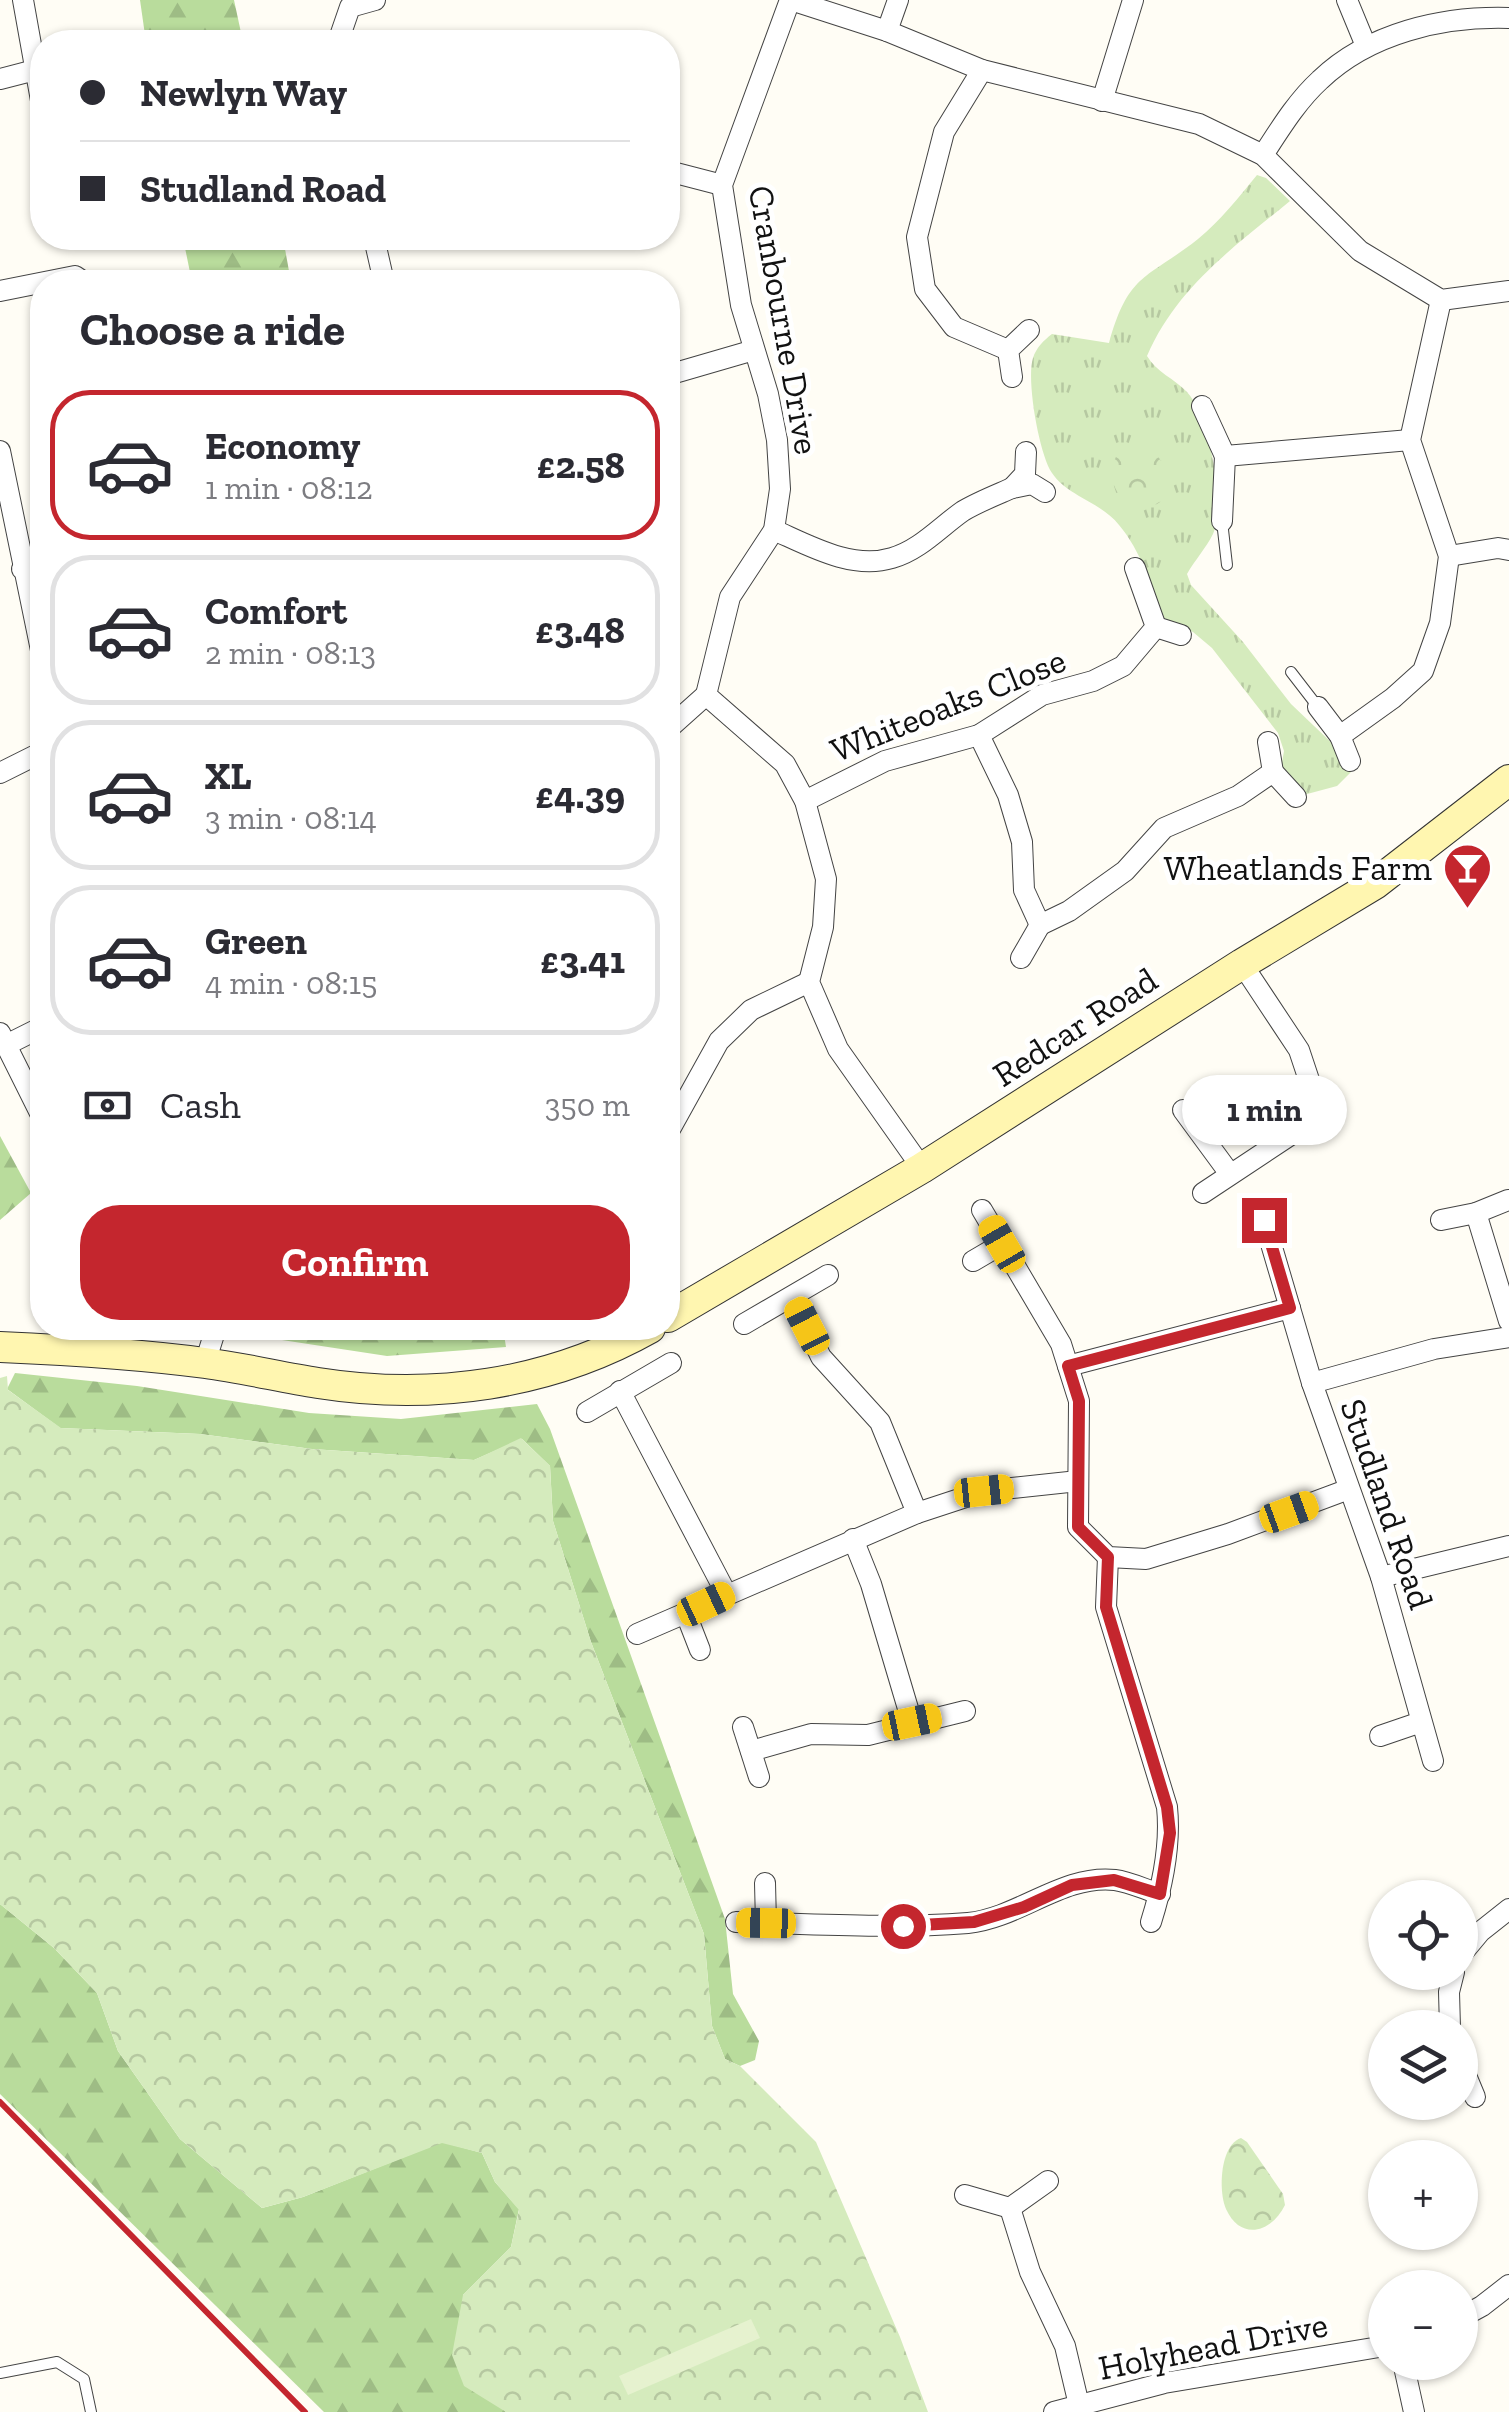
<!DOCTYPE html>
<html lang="en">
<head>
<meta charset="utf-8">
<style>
	body { margin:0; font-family:"Zilla Slab",serif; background:#f7f7f7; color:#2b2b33; height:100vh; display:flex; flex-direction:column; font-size:38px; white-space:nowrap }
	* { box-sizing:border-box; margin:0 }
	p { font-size:32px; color:#7c7c81 }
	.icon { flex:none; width:55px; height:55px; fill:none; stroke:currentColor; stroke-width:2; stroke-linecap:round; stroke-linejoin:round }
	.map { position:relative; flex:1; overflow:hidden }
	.panel { position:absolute; left:30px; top:270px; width:650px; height:1070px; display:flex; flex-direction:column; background:#fff; border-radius:40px; box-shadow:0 2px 8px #0004 }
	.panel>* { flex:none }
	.hud { position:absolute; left:30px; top:30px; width:650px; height:220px; border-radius:40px; box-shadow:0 2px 8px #0004; display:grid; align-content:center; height:220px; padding:0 50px; background:#fff }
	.controls { position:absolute; left:1368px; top:1880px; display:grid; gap:20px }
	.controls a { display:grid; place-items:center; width:110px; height:110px; border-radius:50%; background:#fff; box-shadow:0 2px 8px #0004; font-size:50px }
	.end { position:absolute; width:45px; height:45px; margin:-22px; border:12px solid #c4262e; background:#fff; box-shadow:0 0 0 5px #fff }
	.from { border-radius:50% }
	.bubble { position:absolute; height:70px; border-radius:35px; background:#fff; box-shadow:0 2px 8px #0004; font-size:32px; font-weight:700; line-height:70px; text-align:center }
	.car { position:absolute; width:30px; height:60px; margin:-30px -15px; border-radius:12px; box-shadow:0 0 8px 2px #0007; background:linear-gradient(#f5c518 24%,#345 0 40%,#f5c518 0 76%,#345 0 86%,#f5c518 0) }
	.hud b { display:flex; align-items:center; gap:35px; height:95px; font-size:38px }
	.hud b+b { border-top:2px solid #e1e1e2 }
	.hud i { width:25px; height:25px; background:#2b2b33 }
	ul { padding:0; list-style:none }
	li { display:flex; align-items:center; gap:30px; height:150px; margin:0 20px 15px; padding:0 30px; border:5px solid #e1e1e2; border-radius:40px }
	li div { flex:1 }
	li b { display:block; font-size:38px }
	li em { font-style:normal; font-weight:700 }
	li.on { border-color:#c4262e }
	li>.icon { width:90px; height:90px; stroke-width:1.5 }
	h2 { padding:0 50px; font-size:45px; line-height:120px }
	.pay { display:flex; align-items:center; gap:25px; height:110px; padding:0 50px; font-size:38px }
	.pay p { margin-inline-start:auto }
	.primary-button { display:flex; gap:20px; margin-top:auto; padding:20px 50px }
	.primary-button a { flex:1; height:115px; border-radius:40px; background:#c4262e; color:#fff; font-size:40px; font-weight:700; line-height:115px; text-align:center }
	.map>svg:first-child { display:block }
	.grass { fill:url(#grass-tufts) }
	.forest { fill:url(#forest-firs) }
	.park { fill:url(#park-crowns) }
	.pitch { fill:#e6f2cf }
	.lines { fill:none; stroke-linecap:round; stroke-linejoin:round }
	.lane-casing { stroke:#444; stroke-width:12 }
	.street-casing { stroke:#444; stroke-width:22 }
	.secondary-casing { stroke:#333; stroke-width:32 }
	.lane { stroke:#fff; stroke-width:10 }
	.street { stroke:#fff; stroke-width:20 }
	.secondary { stroke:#fff6b0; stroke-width:30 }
	.rail { stroke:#c4262e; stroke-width:6 }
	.route { stroke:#c4262e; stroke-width:12 }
	.labels { text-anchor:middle; stroke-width:10; stroke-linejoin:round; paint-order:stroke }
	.street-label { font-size:35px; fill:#111; stroke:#fff }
	.poi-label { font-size:35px; fill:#111; stroke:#fff; text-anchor:end }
</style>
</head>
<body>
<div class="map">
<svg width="1509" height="2412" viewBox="0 0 1509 2412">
	<defs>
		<pattern id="grass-tufts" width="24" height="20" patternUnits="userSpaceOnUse" patternTransform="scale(2.5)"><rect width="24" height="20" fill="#d5ebbd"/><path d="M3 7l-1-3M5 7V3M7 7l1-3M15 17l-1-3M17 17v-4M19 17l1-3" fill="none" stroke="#b6c8a1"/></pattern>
		<pattern id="forest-firs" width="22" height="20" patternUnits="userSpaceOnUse" patternTransform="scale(2.5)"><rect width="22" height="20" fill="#b9dc9c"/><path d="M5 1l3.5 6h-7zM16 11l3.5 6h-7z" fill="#9ebc85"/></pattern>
		<pattern id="park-crowns" width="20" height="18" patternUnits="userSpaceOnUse" patternTransform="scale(2.5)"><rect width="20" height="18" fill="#d5ebbd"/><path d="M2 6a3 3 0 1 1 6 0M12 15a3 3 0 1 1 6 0" fill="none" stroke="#b6c8a1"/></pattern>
	</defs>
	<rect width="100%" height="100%" fill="#fffdf5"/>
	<path class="grass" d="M1257,175L1266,178L1290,201C1234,247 1177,287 1147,356C1156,372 1175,379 1187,392C1209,415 1226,506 1213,534C1206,548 1195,560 1187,574L1191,585L1243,642L1291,704L1335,746L1351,772L1337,786L1296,797L1280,774L1284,751L1278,733L1212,648L1193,632L1162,617C1151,585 1141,551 1119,525C1101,502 1067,496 1052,473C1039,454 1026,379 1033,358C1036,348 1044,340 1052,334L1109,343C1129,272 1146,280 1198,239C1220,221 1239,197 1257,175Z"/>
	<g class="forest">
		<polygon points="140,0 234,0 243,42 146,42"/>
		<polygon points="183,238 283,238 291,282 192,282"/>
		<polygon points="0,1136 31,1193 0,1220"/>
		<polygon points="243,1328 503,1328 506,1347 387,1356 242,1334"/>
		<polygon points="15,1373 137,1386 309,1413 401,1419 537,1404 550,1429 725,1919 733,1994 759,2041 755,2060 740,2066 725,2059 712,2026 704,1934 591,1642 553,1521 550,1466 522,1439 474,1460 312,1449 200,1434 60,1428 7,1389"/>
		<polygon points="0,1904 54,1948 97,1993 118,2051 180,2139 262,2208 303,2197 442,2142 482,2153 495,2182 519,2209 511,2247 463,2295 501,2407 506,2412 324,2412 0,2094"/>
	</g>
	<g class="park">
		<path d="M1136,446C1158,449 1166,464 1169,485L1160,502C1132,521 1115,497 1110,471L1118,452Z"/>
		<polygon points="7,1376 8,1390 61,1428 200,1434 312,1449 474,1460 521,1438 550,1466 553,1521 591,1642 704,1934 712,2026 725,2059 740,2066 816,2142 900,2337 928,2412 506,2412 464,2386 452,2355 463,2295 511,2247 519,2210 495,2182 482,2153 442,2143 303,2197 262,2208 180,2139 118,2051 97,1993 54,1948 0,1904 0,1378"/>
		<path d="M1241,2138L1247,2142L1283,2194L1285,2205C1272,2232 1241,2242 1226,2209C1218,2191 1220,2145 1241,2138Z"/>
	</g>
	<polygon class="pitch" points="751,2319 760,2338 628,2395 619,2376"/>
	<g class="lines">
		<defs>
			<g id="lane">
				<polyline points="1222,521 1227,565"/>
				<polyline points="1291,672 1318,707"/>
				<polyline points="0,2373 57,2362 84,2379 91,2412"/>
			</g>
			<g id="street">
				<polyline points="23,0 42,106"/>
				<polyline points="790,0 722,185 741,305 768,394 777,440 780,489 774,530 730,597 706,695 785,764 805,801 826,879 823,927 809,982 838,1049 922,1168"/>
				<polyline points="791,0 887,31 982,70 1199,124 1263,155 1360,251 1441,300 1509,291"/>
				<polyline points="1347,0 1366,46"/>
				<polyline points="887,31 898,0"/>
				<polyline points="340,36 350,7 375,0"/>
				<polyline points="982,70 944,132 917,237 925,289 954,327 1008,350"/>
				<polyline points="0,79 35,70"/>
				<polyline points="1102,101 1133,0"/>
				<path d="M1263,155C1280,129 1297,101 1320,80C1369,33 1442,16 1509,18"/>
				<polyline points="668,171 722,185"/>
				<polyline points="374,238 384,282"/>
				<polyline points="0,291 75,276 84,282"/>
				<polyline points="668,375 754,350"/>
				<polyline points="1012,377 1008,350 1029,330"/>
				<polyline points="1202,406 1225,456 1410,440"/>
				<polyline points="0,451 42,655"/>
				<polyline points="1026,452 1025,474 1012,488 1032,484 1045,492"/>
				<polyline points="1222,521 1225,456"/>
				<path d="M774,530C810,546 852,570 892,558C920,550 940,527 963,511C978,502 996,495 1012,488"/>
				<polyline points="1449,556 1498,548 1509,550"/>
				<polyline points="22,569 42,565"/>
				<polyline points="1156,627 1181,635"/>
				<polyline points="1318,707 1340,736 1350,761"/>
				<polyline points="668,729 706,695"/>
				<polyline points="979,735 1008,795 1022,842 1024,890 1040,925 1069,911 1125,871 1164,828 1238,796 1273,772 1268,742"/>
				<polyline points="1340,736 1393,698 1423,671 1440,623 1449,556 1410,440 1441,300"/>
				<polyline points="1273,772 1296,797"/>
				<polyline points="0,773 42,752"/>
				<polyline points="805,801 885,761 979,735 1042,695 1093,681 1123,666 1156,627 1135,568"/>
				<polyline points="1021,958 1040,925"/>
				<polyline points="0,1033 42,1117"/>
				<polyline points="6,1045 42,1027"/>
				<polyline points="1183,1110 1230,1174"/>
				<polyline points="668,1133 719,1041 751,1010 809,982"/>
				<polyline points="1203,1193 1292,1134 1313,1092 1299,1050 1242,964"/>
				<polyline points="982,1210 1061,1344 1079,1401 1078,1527 1108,1557 1146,1559 1228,1534 1349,1489"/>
				<polyline points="1476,1213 1509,1321"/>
				<polyline points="1264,1220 1312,1383 1381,1577 1433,1761"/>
				<polyline points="1441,1220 1476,1213 1508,1200"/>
				<polyline points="973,1261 1002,1244"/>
				<polyline points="792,1297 821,1357 880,1422 917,1513"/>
				<polyline points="744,1324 828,1275"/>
				<polyline points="205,1363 216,1328"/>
				<polyline points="1068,1366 1290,1308"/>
				<polyline points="1312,1383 1434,1349 1509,1337"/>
				<polyline points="620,1391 727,1595"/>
				<polyline points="587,1412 671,1363"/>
				<polyline points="853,1539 871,1584 912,1722"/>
				<path d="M1108,1557L1106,1607L1167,1807C1171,1846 1163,1884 1151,1922"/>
				<polyline points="1381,1577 1509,1546"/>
				<polyline points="686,1614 700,1650"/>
				<polyline points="637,1634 917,1513 984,1491 1078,1481"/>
				<polyline points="743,1727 759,1777"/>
				<polyline points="1380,1736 1421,1722"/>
				<polyline points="751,1751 811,1734 868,1735 965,1711"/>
				<polyline points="765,1883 766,1923"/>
				<path d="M736,1922C813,1924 891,1929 968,1923C1019,1918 1063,1874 1115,1880C1130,1882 1146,1890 1160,1894"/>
				<polyline points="1460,1956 1480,1932 1509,1909"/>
				<polyline points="1450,2028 1449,1992 1454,1972"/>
				<polyline points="1460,2061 1475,2097"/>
				<polyline points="965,2195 1010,2208 1048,2181"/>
				<polyline points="1010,2208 1030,2272 1065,2346 1079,2405"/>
				<polyline points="1460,2318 1482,2306 1509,2285"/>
				<polyline points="1403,2362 1414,2412"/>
				<polyline points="1054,2412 1164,2383 1385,2346"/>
			</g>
			<g id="secondary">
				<polyline points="668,1317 922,1168 1242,964 1375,884 1509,780"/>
				<path d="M0,1347C68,1350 138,1354 205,1363C243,1368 280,1377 318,1383C432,1401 549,1385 650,1328"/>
			</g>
		</defs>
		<use href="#lane" class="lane-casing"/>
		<use href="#street" class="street-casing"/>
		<use href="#secondary" class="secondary-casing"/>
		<use href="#lane" class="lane"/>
		<use href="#street" class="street"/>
		<use href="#secondary" class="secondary"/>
		<polyline class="rail" points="0,2102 305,2412"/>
	</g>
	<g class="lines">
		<polyline class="route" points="903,1926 974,1922 1024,1907 1072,1885 1114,1880 1160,1894 1170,1833 1167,1807 1106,1607 1108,1557 1078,1527 1079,1401 1068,1366 1290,1308 1264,1220"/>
	</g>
	<defs>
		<symbol id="bar-pin" viewBox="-11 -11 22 30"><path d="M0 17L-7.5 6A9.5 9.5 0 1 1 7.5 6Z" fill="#c4262e" stroke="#fff"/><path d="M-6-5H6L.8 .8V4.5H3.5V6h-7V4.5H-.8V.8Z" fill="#fff"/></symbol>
	</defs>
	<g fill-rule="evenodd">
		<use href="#bar-pin" x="1440" y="840" width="55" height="75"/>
	</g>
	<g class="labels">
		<g class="street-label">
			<text transform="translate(784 320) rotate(80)" y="12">Cranbourne Drive</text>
			<text transform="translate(948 705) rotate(-22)" y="12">Whiteoaks Close</text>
			<text transform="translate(1075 1027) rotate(-33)" y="12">Redcar Road</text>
			<text transform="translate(1387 1504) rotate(71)" y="12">Studland Road</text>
			<text transform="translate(1213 2346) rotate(-11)" y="12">Holyhead Drive</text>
		</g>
		<g class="poi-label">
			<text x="1432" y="880">Wheatlands Farm</text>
		</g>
	</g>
</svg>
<div class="controls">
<a><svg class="icon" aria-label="locate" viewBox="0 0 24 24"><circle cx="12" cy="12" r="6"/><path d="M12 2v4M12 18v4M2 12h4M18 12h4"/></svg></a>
<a><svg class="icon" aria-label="layers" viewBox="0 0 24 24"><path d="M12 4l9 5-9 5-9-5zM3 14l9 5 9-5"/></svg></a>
<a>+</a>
<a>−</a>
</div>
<i class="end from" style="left:903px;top:1926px"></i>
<i class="end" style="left:1264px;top:1220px"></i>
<div class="bubble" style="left:1182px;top:1075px;width:165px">1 min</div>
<i class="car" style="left:1002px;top:1244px;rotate:330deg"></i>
<i class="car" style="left:807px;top:1326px;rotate:333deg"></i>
<i class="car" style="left:984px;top:1491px;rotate:84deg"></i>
<i class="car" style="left:1289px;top:1512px;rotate:70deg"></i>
<i class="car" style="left:706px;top:1604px;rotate:65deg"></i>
<i class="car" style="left:912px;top:1722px;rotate:78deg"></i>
<i class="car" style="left:766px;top:1923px;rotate:271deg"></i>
<div class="hud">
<b><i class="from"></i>Newlyn Way</b>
<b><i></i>Studland Road</b>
</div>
<section class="panel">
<h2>Choose a ride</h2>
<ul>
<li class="on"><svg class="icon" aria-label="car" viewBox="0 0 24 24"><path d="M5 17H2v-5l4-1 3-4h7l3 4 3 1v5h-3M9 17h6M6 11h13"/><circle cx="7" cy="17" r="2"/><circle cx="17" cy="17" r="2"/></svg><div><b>Economy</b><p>1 min · 08:12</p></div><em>£2.58</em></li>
<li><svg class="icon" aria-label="car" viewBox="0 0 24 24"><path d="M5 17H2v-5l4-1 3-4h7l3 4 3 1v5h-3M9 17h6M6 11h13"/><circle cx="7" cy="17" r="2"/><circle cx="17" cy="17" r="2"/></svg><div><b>Comfort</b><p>2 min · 08:13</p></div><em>£3.48</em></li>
<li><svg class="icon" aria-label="car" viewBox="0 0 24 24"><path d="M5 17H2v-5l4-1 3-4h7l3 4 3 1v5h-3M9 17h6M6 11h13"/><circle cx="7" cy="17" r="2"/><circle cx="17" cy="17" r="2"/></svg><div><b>XL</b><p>3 min · 08:14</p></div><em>£4.39</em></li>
<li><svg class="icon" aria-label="car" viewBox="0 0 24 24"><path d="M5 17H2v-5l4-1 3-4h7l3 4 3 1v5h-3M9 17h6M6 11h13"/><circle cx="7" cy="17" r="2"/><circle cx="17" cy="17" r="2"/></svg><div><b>Green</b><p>4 min · 08:15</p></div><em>£3.41</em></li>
</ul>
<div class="pay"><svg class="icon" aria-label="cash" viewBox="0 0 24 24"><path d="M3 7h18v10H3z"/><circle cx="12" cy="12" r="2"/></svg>Cash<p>350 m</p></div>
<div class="primary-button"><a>Confirm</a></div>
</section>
</div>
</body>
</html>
